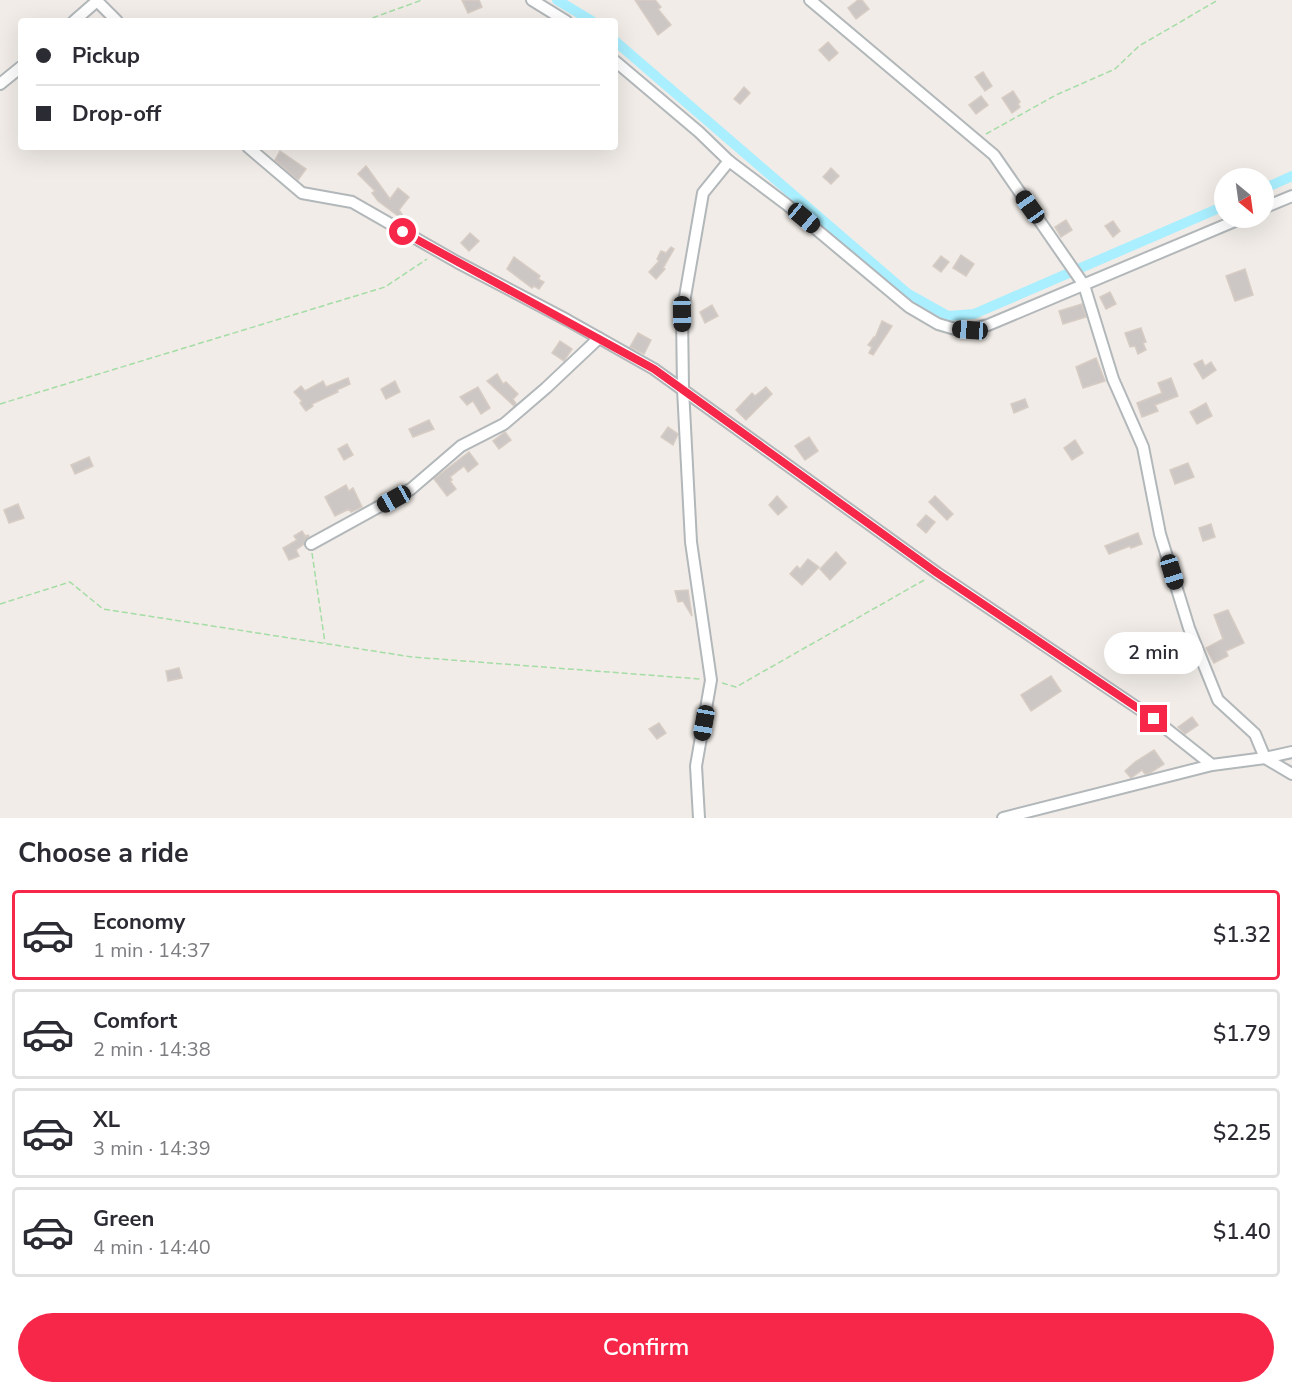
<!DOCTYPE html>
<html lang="en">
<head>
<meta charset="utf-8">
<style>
	body { margin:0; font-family:"Nunito Sans",sans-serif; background:#f7f7f7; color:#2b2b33; height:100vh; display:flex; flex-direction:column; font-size:22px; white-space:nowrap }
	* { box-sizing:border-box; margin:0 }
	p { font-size:20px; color:#7c7c81 }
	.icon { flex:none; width:33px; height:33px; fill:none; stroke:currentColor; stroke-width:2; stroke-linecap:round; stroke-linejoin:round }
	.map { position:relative; height:818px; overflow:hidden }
	.drawer { display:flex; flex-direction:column; background:#fff; flex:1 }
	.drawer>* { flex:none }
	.guide { position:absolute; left:18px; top:18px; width:600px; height:132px; border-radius:6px; box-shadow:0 6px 24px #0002; display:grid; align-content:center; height:132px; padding:0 18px; background:#fff }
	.needle { width:39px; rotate:151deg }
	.fabs { position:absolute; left:1214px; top:168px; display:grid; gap:12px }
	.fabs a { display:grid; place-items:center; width:60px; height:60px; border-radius:50%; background:#fff; box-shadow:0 6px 24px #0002; font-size:30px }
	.end { position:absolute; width:27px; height:27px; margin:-14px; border:8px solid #f7274a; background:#fff; box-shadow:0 0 0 3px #fff }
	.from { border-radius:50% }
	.bubble { position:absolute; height:42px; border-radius:21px; background:#fff; box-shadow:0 6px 24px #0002; font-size:20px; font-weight:600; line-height:42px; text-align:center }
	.car { position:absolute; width:18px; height:36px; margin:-18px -9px; border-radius:8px; box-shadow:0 0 4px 2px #0007; background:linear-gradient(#222 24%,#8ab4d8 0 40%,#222 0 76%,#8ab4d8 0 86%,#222 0) }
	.guide b { display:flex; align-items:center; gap:21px; height:57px; font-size:22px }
	.guide b+b { border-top:2px solid #e1e1e2 }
	.guide i { width:15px; height:15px; background:#2b2b33 }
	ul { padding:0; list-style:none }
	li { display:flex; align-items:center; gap:18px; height:90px; margin:0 12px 9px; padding:0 6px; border:3px solid #e1e1e2; border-radius:6px }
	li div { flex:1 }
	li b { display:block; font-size:22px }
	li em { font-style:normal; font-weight:600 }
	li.on { border-color:#f7274a }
	li>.icon { width:54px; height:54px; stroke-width:1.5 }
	h2 { padding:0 18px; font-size:27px; line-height:72px }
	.button { display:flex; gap:12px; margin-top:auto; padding:12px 18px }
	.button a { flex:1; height:69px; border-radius:36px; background:#f7274a; color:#fff; font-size:24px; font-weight:600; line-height:69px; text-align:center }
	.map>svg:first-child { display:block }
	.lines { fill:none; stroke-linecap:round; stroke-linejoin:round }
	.canal { stroke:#a9efff; stroke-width:10 }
	.building { fill:#ccc7c4; stroke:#d7ccc4; stroke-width:1.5 }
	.street-casing { stroke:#b2b7ba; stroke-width:14 }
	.path { stroke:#a4dda5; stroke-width:1.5; stroke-dasharray:6 3; stroke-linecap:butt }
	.street { stroke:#fff; stroke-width:10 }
	.route { stroke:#f7274a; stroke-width:8 }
</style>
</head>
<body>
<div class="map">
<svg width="1292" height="818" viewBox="0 0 1292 818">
	<rect width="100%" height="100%" fill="#f1ece7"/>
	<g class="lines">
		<g class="canal">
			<polyline points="557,0 592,21"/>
			<polyline points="615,41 907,293 948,316 974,314 1224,206"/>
			<polyline points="1263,189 1292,176"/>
		</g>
	</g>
	<g class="building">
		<polygon points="462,0 479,0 482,7 468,13"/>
		<polygon points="635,0 655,0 661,7 658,9 671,25 658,35"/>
		<polygon points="858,0 862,0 869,9 856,19 848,8"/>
		<polygon points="828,42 838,53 829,61 819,50"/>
		<polygon points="983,72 992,86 985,91 975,77"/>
		<polygon points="744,87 750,93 740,104 734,99"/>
		<polygon points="1013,91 1020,102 1018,104 1020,107 1012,113 1002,98"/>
		<polygon points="981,96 988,105 976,114 969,105"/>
		<polygon points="280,151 306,169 298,180 275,160"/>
		<polygon points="366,166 390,199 398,188 409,197 399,210 403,216 401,218 378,201 372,193 375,191 358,174"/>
		<polygon points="831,168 839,176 831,184 823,177"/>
		<polygon points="1066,220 1072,230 1061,237 1055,227"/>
		<polygon points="1113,221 1120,231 1113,237 1105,226"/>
		<polygon points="470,233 479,241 469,251 461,243"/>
		<polygon points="671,247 674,249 663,268 665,269 656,279 649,272 659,261 657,259 661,251 666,253"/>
		<polygon points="961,255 974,264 966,276 953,268"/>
		<polygon points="941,256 949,262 941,272 933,266"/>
		<polygon points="514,257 540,276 538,279 544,282 539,289 534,286 532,288 507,269"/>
		<polygon points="1245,269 1253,295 1235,301 1226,276"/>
		<polygon points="1110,292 1116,304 1106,309 1100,297"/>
		<polygon points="1082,304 1086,317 1063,324 1059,311"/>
		<polygon points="712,305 718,316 705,323 700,312"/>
		<polygon points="882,321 892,326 873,355 869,353 872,347 868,345 874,337 875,338"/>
		<polygon points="1141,328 1146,342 1143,343 1146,350 1138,354 1135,346 1130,347 1125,333"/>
		<polygon points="638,333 651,340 644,354 630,347"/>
		<polygon points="560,341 572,349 564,361 552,353"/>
		<polygon points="1096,358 1105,381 1083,388 1076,367"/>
		<polygon points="1202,360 1205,366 1211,362 1216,370 1203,379 1194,364"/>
		<polygon points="497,374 503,384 506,382 518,394 513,399 516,404 514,406 487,381"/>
		<polygon points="348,378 350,384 337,390 338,392 312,404 313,406 306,411 300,403 302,401 294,392 301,386 305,391 323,381 326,387"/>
		<polygon points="1171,378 1178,396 1155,405 1158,411 1142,417 1137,403 1162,393 1158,383"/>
		<polygon points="395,381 400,392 386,399 381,389"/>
		<polygon points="478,387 490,408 481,414 473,401 467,405 460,397"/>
		<polygon points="766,387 772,394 746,420 736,410 752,393 755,396"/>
		<polygon points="1025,399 1028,407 1014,413 1011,404"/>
		<polygon points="1206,403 1212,416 1197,424 1190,412"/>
		<polygon points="429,420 434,429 413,437 409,429"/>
		<polygon points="668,427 678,434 673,445 661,437"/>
		<polygon points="505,432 511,440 499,449 493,441"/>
		<polygon points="809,437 818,451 805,460 795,446"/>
		<polygon points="1075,440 1083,453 1072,460 1064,448"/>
		<polygon points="347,444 353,455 344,460 338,449"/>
		<polygon points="469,452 478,464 468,472 464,466 450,477 452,480 450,481 456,489 447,496 434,479"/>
		<polygon points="89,457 93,466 75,474 71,465"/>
		<polygon points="1188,463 1194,477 1175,484 1170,470"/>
		<polygon points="346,485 349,491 353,488 362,507 351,512 349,509 335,516 325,497"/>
		<polygon points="777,496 787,507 778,515 769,505"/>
		<polygon points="935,496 953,514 947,520 929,502"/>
		<polygon points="18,504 24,518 9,523 4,510"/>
		<polygon points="926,515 935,522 926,533 917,525"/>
		<polygon points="1211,524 1215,537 1203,541 1199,528"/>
		<polygon points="302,531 305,536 308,535 309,536 305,540 304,544 296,550 299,556 289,560 283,548 297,540 294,536"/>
		<polygon points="1138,533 1142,544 1131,548 1130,546 1109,554 1105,546"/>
		<polygon points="836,552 846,563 830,580 820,569"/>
		<polygon points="808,559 819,567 802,585 790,574 797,566 800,569"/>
		<polygon points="688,590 692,616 683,601 678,602 675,591"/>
		<polygon points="1228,610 1244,643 1226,651 1228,656 1214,663 1206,648 1223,639 1214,615"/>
		<polygon points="179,668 182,678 168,681 166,671"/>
		<polygon points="1051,676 1061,691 1031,711 1021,695"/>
		<polygon points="1192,717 1198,725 1185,734 1178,727"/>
		<polygon points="659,723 666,733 657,739 649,729"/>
		<polygon points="1154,750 1164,764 1150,773 1145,774 1142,770 1131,778 1125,771 1135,762"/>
	</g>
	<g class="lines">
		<defs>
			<g id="street">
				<polyline points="532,0 566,21"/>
				<polyline points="810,0 994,155 1084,285 1113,379 1143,447 1160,534 1189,628 1218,700 1255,734 1265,758 1292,774"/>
				<polyline points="74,21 97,1 117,21"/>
				<polyline points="615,61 699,132 729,161 786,204 909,307 938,324 955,329 970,330 988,325 1242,218"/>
				<polyline points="0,84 21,67"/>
				<polyline points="248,147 302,193 352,202 457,262 567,320 654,369 937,573 1154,719 1212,765"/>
				<polyline points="1263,208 1292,196"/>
				<polyline points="311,544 411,489 461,446 504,424 546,388 599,338"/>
				<polyline points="699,818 696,766 711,680 691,542 683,389 682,314 703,193 729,161"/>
				<polyline points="1003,818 1212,765 1265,758 1292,752"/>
			</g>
		</defs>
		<use href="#street" class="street-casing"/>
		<g class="path">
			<polyline points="364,21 422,0"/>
			<polyline points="986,134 1056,95 1115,69 1139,46 1218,0"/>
			<polyline points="0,404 385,287 427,259"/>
			<polyline points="312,553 325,643"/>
			<polyline points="0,604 70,582 103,609 412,657 700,679"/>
			<polyline points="722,683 736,687 926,579"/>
		</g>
		<use href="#street" class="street"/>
	</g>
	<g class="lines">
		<polyline class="route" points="403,232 654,369 937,573 1154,719"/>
	</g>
</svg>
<div class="fabs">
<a><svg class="needle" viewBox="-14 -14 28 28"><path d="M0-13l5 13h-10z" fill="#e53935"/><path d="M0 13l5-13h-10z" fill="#7c7c81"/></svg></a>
</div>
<i class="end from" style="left:403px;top:232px"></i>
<i class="end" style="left:1154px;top:719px"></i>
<div class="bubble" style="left:1104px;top:632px;width:99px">2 min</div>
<i class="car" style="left:1030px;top:207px;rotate:325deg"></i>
<i class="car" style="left:804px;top:218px;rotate:130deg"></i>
<i class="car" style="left:682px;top:314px;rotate:179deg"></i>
<i class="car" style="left:970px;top:330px;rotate:274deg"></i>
<i class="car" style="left:394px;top:499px;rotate:241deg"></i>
<i class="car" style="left:1172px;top:572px;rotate:163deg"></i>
<i class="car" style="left:704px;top:723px;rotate:190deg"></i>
<div class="guide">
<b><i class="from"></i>Pickup</b>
<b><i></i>Drop-off</b>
</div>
</div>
<section class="drawer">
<h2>Choose a ride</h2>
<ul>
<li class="on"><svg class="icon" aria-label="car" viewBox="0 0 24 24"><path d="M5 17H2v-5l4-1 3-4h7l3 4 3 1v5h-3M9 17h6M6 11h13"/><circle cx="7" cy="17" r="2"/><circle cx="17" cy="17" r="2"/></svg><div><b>Economy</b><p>1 min · 14:37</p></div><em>$1.32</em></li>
<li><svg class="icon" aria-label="car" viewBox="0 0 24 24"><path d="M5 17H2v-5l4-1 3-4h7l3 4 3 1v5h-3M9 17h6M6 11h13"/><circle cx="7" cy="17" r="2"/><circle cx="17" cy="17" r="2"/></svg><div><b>Comfort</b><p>2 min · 14:38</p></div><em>$1.79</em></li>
<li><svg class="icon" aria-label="car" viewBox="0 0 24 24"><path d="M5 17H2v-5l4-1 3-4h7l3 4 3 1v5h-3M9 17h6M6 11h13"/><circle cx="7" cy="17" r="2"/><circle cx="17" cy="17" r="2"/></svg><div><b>XL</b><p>3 min · 14:39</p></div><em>$2.25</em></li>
<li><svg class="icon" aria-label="car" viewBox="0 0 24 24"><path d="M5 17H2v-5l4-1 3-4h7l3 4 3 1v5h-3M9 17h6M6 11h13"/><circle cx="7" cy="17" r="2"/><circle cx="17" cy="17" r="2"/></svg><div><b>Green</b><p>4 min · 14:40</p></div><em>$1.40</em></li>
</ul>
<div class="button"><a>Confirm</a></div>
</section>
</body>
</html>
